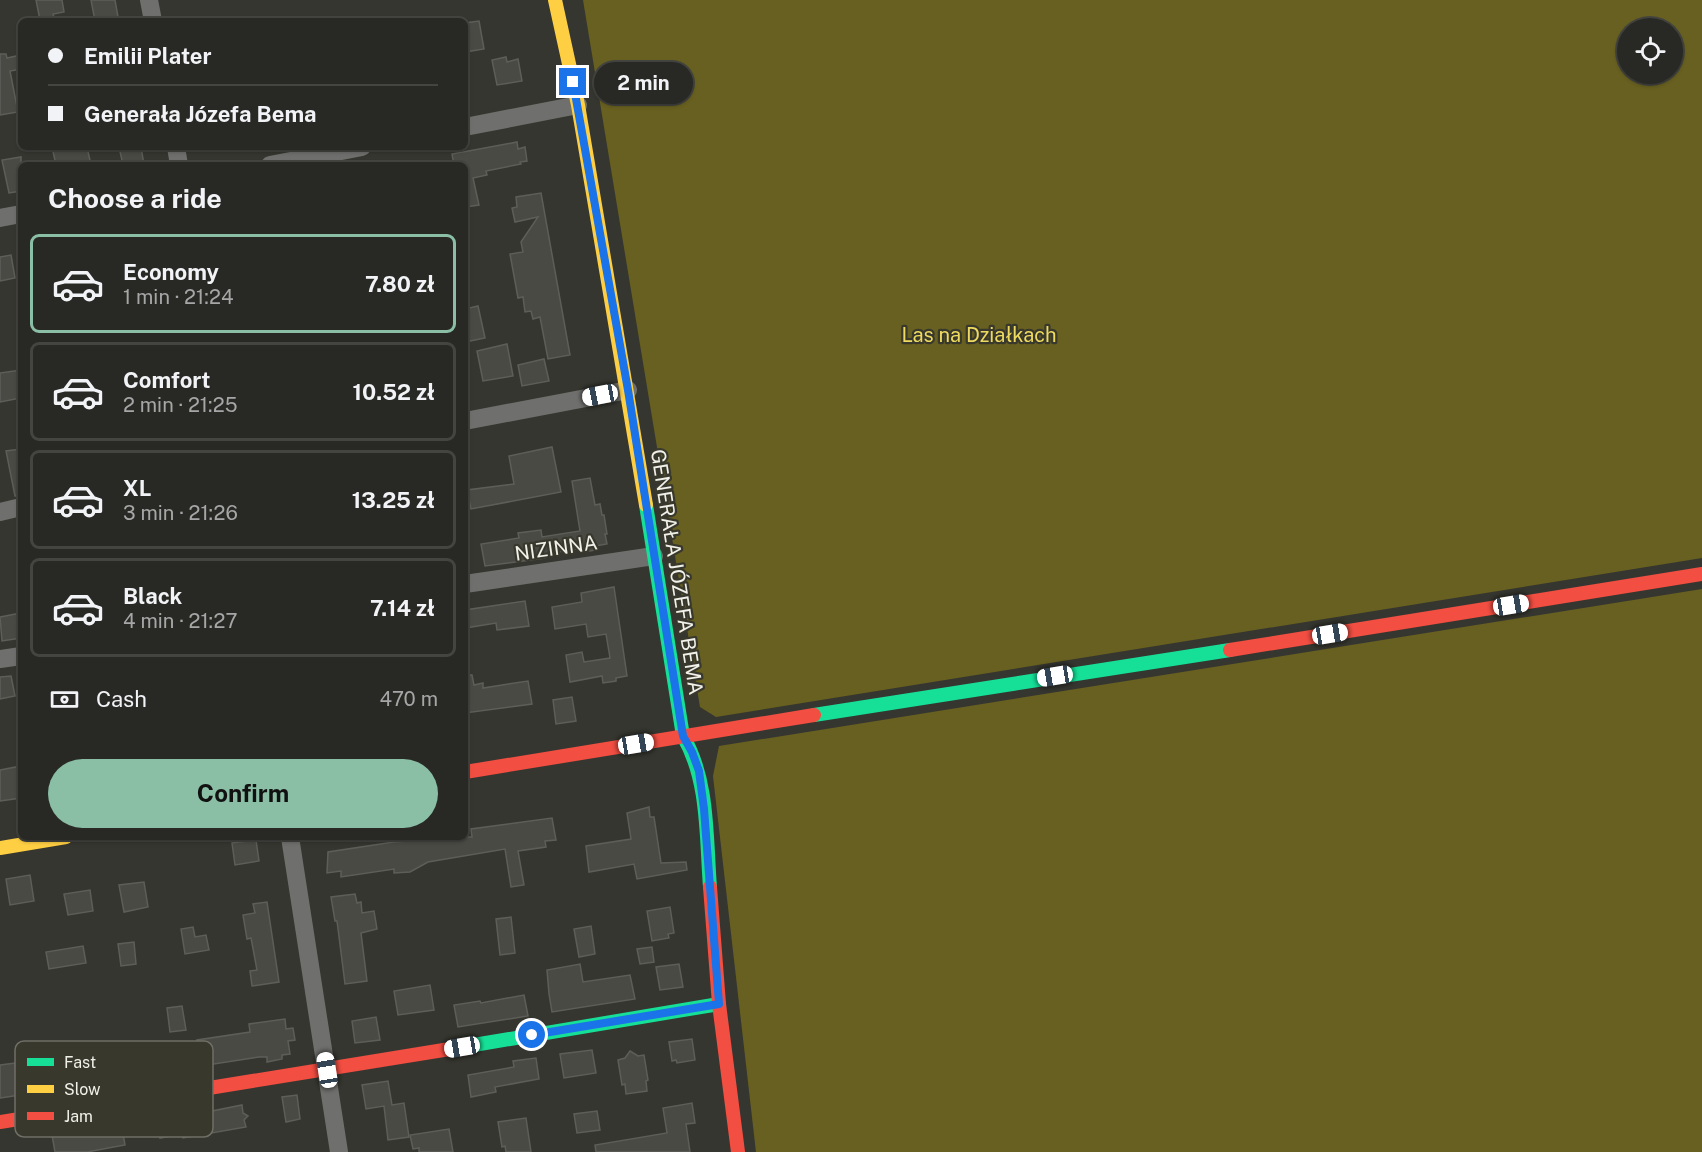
<!DOCTYPE html>
<html lang="en">
<head>
<meta charset="utf-8">
<style>
	body { margin:0; font-family:"Public Sans",sans-serif; background:#343431; color:#f1f3f6; height:100vh; display:flex; flex-direction:column; font-size:22px; white-space:nowrap }
	* { box-sizing:border-box; margin:0 }
	p { font-size:20px; color:#a5a6a6 }
	.icon { flex:none; width:33px; height:33px; fill:none; stroke:currentColor; stroke-width:2; stroke-linecap:round; stroke-linejoin:round }
	.map { position:relative; flex:1; overflow:hidden }
	.details { position:absolute; left:18px; top:162px; width:450px; height:678px; display:flex; flex-direction:column; background:#282824; border-radius:9px; box-shadow:0 2px 4px #0004,0 0 0 2px #444441 }
	.details>* { flex:none }
	.top-card { position:absolute; left:18px; top:18px; width:450px; height:132px; border-radius:9px; box-shadow:0 2px 4px #0004,0 0 0 2px #444441; display:grid; align-content:center; height:132px; padding:0 30px; background:#282824 }
	.buttons { position:absolute; left:1617px; top:18px; display:grid; gap:12px }
	.buttons a { display:grid; place-items:center; width:66px; height:66px; border-radius:50%; background:#282824; box-shadow:0 2px 4px #0004,0 0 0 2px #444441; font-size:30px }
	.end { position:absolute; width:27px; height:27px; margin:-14px; border:8px solid #1a73e8; background:#fff; box-shadow:0 0 0 3px #fff }
	.from { border-radius:50% }
	.bubble { position:absolute; height:42px; border-radius:21px; background:#282824; box-shadow:0 2px 4px #0004,0 0 0 2px #444441; font-size:20px; font-weight:700; line-height:42px; text-align:center }
	.car { position:absolute; width:18px; height:36px; margin:-18px -9px; border-radius:8px; box-shadow:0 0 4px 2px #0007; background:linear-gradient(#fff 24%,#345 0 40%,#fff 0 76%,#345 0 86%,#fff 0) }
	.top-card b { display:flex; align-items:center; gap:21px; height:57px; font-size:22px }
	.top-card b+b { border-top:2px solid #444441 }
	.top-card i { width:15px; height:15px; background:#f1f3f6 }
	ul { padding:0; list-style:none }
	li { display:flex; align-items:center; gap:18px; height:99px; margin:0 12px 9px; padding:0 18px; border:3px solid #444441; border-radius:9px }
	li div { flex:1 }
	li b { display:block; font-size:22px }
	li em { font-style:normal; font-weight:700 }
	li.on { border-color:#8abfa5 }
	li>.icon { width:54px; height:54px; stroke-width:1.5 }
	h2 { padding:0 30px; font-size:27px; line-height:72px }
	.pay { display:flex; align-items:center; gap:15px; height:66px; padding:0 30px; font-size:22px }
	.pay p { margin-inline-start:auto }
	.cta { display:flex; gap:12px; margin-top:auto; padding:12px 30px }
	.cta a { flex:1; height:69px; border-radius:36px; background:#8abfa5; color:#111; font-size:24px; font-weight:700; line-height:69px; text-align:center }
	.map>svg:first-child { display:block }
	.forest { fill:#686020; fill-rule:evenodd }
	.building { fill:#4a4a45; stroke:#5e5e59; stroke-width:1.5 }
	.lines { fill:none; stroke-linecap:round; stroke-linejoin:round }
	.street { stroke:#6f6f6d; stroke-width:18 }
	.fast { stroke:#16e098; stroke-width:14 }
	.slow { stroke:#ffcf43; stroke-width:14 }
	.jam { stroke:#f24e42; stroke-width:14 }
	.route { stroke:#1a73e8; stroke-width:8 }
	.labels { text-anchor:middle; stroke-width:4.5; stroke-linejoin:round; paint-order:stroke }
	.park-label { font-size:20px; fill:#edda5e; stroke:#39382d }
	.street-label { font-size:20px; fill:#f1f0e9; stroke:#39382d }
	.key { fill:#39382d; stroke:#706f65; stroke-width:1.5 }
	.key-label { font-size:16px; fill:#f1f0e9 }
</style>
</head>
<body>
<div class="map">
<svg width="1702" height="1152" viewBox="0 0 1702 1152">
	<rect width="100%" height="100%" fill="#363630"/>
	<g class="forest">
		<path d="M583,0H1702V558L716,717L700,707ZM1628,28H1672V74H1628Z"/>
		<polygon points="1702,589 1702,1152 756,1152 713,776 719,746"/>
	</g>
	<g class="building">
		<polygon points="36,0 62,0 64,12 53,14 54,17 40,20"/>
		<polygon points="91,0 115,0 118,17 95,21"/>
		<polygon points="479,21 484,49 465,52 465,23"/>
		<polygon points="0,54 6,54 7,58 21,55 21,69 10,71 18,112 0,115"/>
		<polygon points="506,57 507,62 518,59 522,81 497,85 492,60"/>
		<polygon points="517,142 518,149 525,147 527,161 520,162 521,164 486,171 487,175 473,178 479,205 465,207 465,165 454,165 452,154"/>
		<polygon points="52,147 87,147 91,165 56,165"/>
		<polygon points="119,147 141,147 144,165 123,165"/>
		<polygon points="21,157 21,191 9,193 2,160"/>
		<polygon points="541,193 570,355 548,359 540,317 533,319 531,311 525,312 523,297 518,298 510,254 523,252 521,242 538,217 515,222 512,208 517,207 516,197"/>
		<polygon points="11,255 15,278 0,281 0,257"/>
		<polygon points="478,306 485,338 465,342 465,309"/>
		<polygon points="507,344 513,376 483,381 477,351"/>
		<polygon points="544,359 549,381 522,386 518,365"/>
		<polygon points="21,370 21,398 0,402 0,373"/>
		<polygon points="552,447 561,492 471,509 467,490 514,484 509,456"/>
		<polygon points="21,449 21,496 15,496 6,451"/>
		<polygon points="590,478 595,505 600,504 602,515 604,515 607,534 605,534 607,544 595,546 596,550 584,552 583,548 545,554 545,558 485,566 481,544 519,538 518,533 541,530 542,537 580,531 572,481"/>
		<polygon points="614,587 627,676 616,678 616,681 603,683 602,676 570,682 566,655 582,652 584,662 610,658 606,634 588,637 586,624 555,629 552,607 582,602 581,593"/>
		<polygon points="525,601 529,626 497,630 496,623 465,628 465,610"/>
		<polygon points="21,613 21,638 2,641 0,617"/>
		<polygon points="465,675 472,675 474,685 483,683 483,688 528,681 532,704 465,713"/>
		<polygon points="11,676 15,696 0,699 0,677"/>
		<polygon points="572,697 576,721 556,724 553,700"/>
		<polygon points="21,766 21,798 0,801 0,770"/>
		<polygon points="649,807 650,817 654,817 661,863 686,862 687,870 637,879 634,864 589,872 586,846 631,839 627,813"/>
		<polygon points="552,818 556,840 545,841 546,847 518,851 524,885 511,887 505,849 428,862 410,872 394,873 394,869 341,877 341,871 327,873 328,852 394,842 408,841 407,839 422,837 472,837 471,829"/>
		<polygon points="256,840 259,861 235,865 232,843"/>
		<polygon points="30,875 34,901 10,905 6,879"/>
		<polygon points="144,882 148,907 124,912 119,885"/>
		<polygon points="90,890 93,911 68,915 64,894"/>
		<polygon points="355,894 357,903 361,902 362,913 374,911 377,929 361,933 367,981 345,984 337,921 335,921 331,897"/>
		<polygon points="267,902 279,982 252,986 250,971 257,970 251,938 247,939 243,915 255,913 253,904"/>
		<polygon points="670,907 674,933 668,934 669,938 652,941 647,911"/>
		<polygon points="511,917 515,953 500,955 496,919"/>
		<polygon points="591,926 595,954 579,957 574,929"/>
		<polygon points="193,927 195,937 206,935 209,950 185,954 181,929"/>
		<polygon points="134,942 136,964 121,966 118,944"/>
		<polygon points="83,946 86,963 49,969 46,952"/>
		<polygon points="652,947 654,962 640,964 637,949"/>
		<polygon points="580,964 583,982 630,975 635,999 552,1012 549,994 547,970"/>
		<polygon points="679,964 683,987 660,990 656,967"/>
		<polygon points="430,985 434,1010 398,1015 394,991"/>
		<polygon points="524,995 528,1016 458,1027 454,1005 480,1001 481,1003"/>
		<polygon points="182,1006 186,1030 170,1032 167,1008"/>
		<polygon points="376,1017 380,1040 355,1043 352,1021"/>
		<polygon points="285,1019 286,1029 293,1028 295,1040 288,1041 290,1054 282,1055 282,1059 267,1062 267,1057 259,1057 149,1074 147,1060 199,1052 197,1040 250,1032 249,1024"/>
		<polygon points="692,1039 695,1060 677,1063 676,1060 672,1061 669,1042"/>
		<polygon points="592,1050 596,1073 564,1078 560,1054"/>
		<polygon points="630,1051 638,1056 644,1055 648,1080 646,1081 647,1091 626,1094 625,1084 622,1085 618,1060 625,1058"/>
		<polygon points="536,1058 539,1079 495,1087 496,1092 471,1097 468,1075 514,1067 513,1061"/>
		<polygon points="15,1063 16,1072 64,1064 68,1088 0,1098 0,1065"/>
		<polygon points="388,1081 392,1105 404,1103 409,1137 388,1140 384,1106 366,1109 362,1085"/>
		<polygon points="297,1095 300,1119 286,1122 282,1097"/>
		<polygon points="692,1103 695,1123 686,1124 690,1152 596,1152 595,1145 667,1133 663,1108"/>
		<polygon points="242,1105 243,1113 248,1116 244,1120 246,1127 183,1138 182,1134 160,1138 157,1117 192,1112 192,1115"/>
		<polygon points="597,1111 600,1130 577,1133 574,1114"/>
		<polygon points="526,1118 531,1152 506,1152 505,1146 502,1147 498,1122"/>
		<polygon points="121,1122 125,1145 87,1152 55,1152 52,1135"/>
		<polygon points="449,1129 453,1152 419,1152 419,1148 413,1149 410,1135"/>
	</g>
	<g class="lines">
		<g class="street">
			<polyline points="149,0 153,21"/>
			<polyline points="465,127 578,105"/>
			<polyline points="176,147 179,165"/>
			<polyline points="270,165 362,147"/>
			<polyline points="0,218 21,214"/>
			<polyline points="465,421 628,390"/>
			<polyline points="0,512 21,507"/>
			<polyline points="465,584 654,556"/>
			<polyline points="0,659 21,656"/>
			<polyline points="290,837 339,1152"/>
		</g>
		<g class="fast">
			<path d="M646,505L683,736C709,780 706,837 710,887"/>
			<polyline points="814,715 1230,650"/>
			<polyline points="462,1047 719,1004"/>
		</g>
		<g class="slow">
			<polyline points="555,0 578,105 646,505"/>
			<polyline points="0,848 66,837"/>
		</g>
		<g class="jam">
			<polyline points="1230,650 1702,574"/>
			<polyline points="465,772 814,715"/>
			<polyline points="710,887 719,1004 738,1152"/>
			<polyline points="0,1122 462,1047"/>
		</g>
	</g>
	<g class="lines">
		<polyline class="route" points="532,1035 719,1004 704,809 699,771 692,752 683,736 628,390 573,82"/>
	</g>
	<g class="labels">
		<g class="park-label">
			<text x="979" y="342">Las na Działkach</text>
		</g>
		<g class="street-label">
			<text transform="translate(556 548) rotate(-8)" y="7">NIZINNA</text>
			<text transform="translate(677 572) rotate(81)" y="7">GENERAŁA JÓZEFA BEMA</text>
		</g>
	</g>
	<rect x="15" y="1041" width="198" height="96" rx="9" class="key"/>
	<rect x="27" y="1058" width="27" height="8" fill="#16e098"/>
	<rect x="27" y="1085" width="27" height="8" fill="#ffcf43"/>
	<rect x="27" y="1112" width="27" height="8" fill="#f24e42"/>
	<g class="key-label">
		<text x="64" y="1068">Fast</text>
		<text x="64" y="1095">Slow</text>
		<text x="64" y="1122">Jam</text>
	</g>
</svg>
<div class="buttons">
<a><svg class="icon" aria-label="locate" viewBox="0 0 24 24"><circle cx="12" cy="12" r="6"/><path d="M12 2v4M12 18v4M2 12h4M18 12h4"/></svg></a>
</div>
<i class="end from" style="left:532px;top:1035px"></i>
<i class="end" style="left:573px;top:82px"></i>
<div class="bubble" style="left:594px;top:62px;width:99px">2 min</div>
<i class="car" style="left:600px;top:395px;rotate:259deg"></i>
<i class="car" style="left:1511px;top:605px;rotate:81deg"></i>
<i class="car" style="left:1330px;top:634px;rotate:81deg"></i>
<i class="car" style="left:1055px;top:676px;rotate:261deg"></i>
<i class="car" style="left:636px;top:744px;rotate:81deg"></i>
<i class="car" style="left:462px;top:1047px;rotate:260deg"></i>
<i class="car" style="left:327px;top:1070px;rotate:351deg"></i>
<div class="top-card">
<b><i class="from"></i>Emilii Plater</b>
<b><i></i>Generała Józefa Bema</b>
</div>
<section class="details">
<h2>Choose a ride</h2>
<ul>
<li class="on"><svg class="icon" aria-label="car" viewBox="0 0 24 24"><path d="M5 17H2v-5l4-1 3-4h7l3 4 3 1v5h-3M9 17h6M6 11h13"/><circle cx="7" cy="17" r="2"/><circle cx="17" cy="17" r="2"/></svg><div><b>Economy</b><p>1 min · 21:24</p></div><em>7.80 zł</em></li>
<li><svg class="icon" aria-label="car" viewBox="0 0 24 24"><path d="M5 17H2v-5l4-1 3-4h7l3 4 3 1v5h-3M9 17h6M6 11h13"/><circle cx="7" cy="17" r="2"/><circle cx="17" cy="17" r="2"/></svg><div><b>Comfort</b><p>2 min · 21:25</p></div><em>10.52 zł</em></li>
<li><svg class="icon" aria-label="car" viewBox="0 0 24 24"><path d="M5 17H2v-5l4-1 3-4h7l3 4 3 1v5h-3M9 17h6M6 11h13"/><circle cx="7" cy="17" r="2"/><circle cx="17" cy="17" r="2"/></svg><div><b>XL</b><p>3 min · 21:26</p></div><em>13.25 zł</em></li>
<li><svg class="icon" aria-label="car" viewBox="0 0 24 24"><path d="M5 17H2v-5l4-1 3-4h7l3 4 3 1v5h-3M9 17h6M6 11h13"/><circle cx="7" cy="17" r="2"/><circle cx="17" cy="17" r="2"/></svg><div><b>Black</b><p>4 min · 21:27</p></div><em>7.14 zł</em></li>
</ul>
<div class="pay"><svg class="icon" aria-label="cash" viewBox="0 0 24 24"><path d="M3 7h18v10H3z"/><circle cx="12" cy="12" r="2"/></svg>Cash<p>470 m</p></div>
<div class="cta"><a>Confirm</a></div>
</section>
</div>
</body>
</html>
